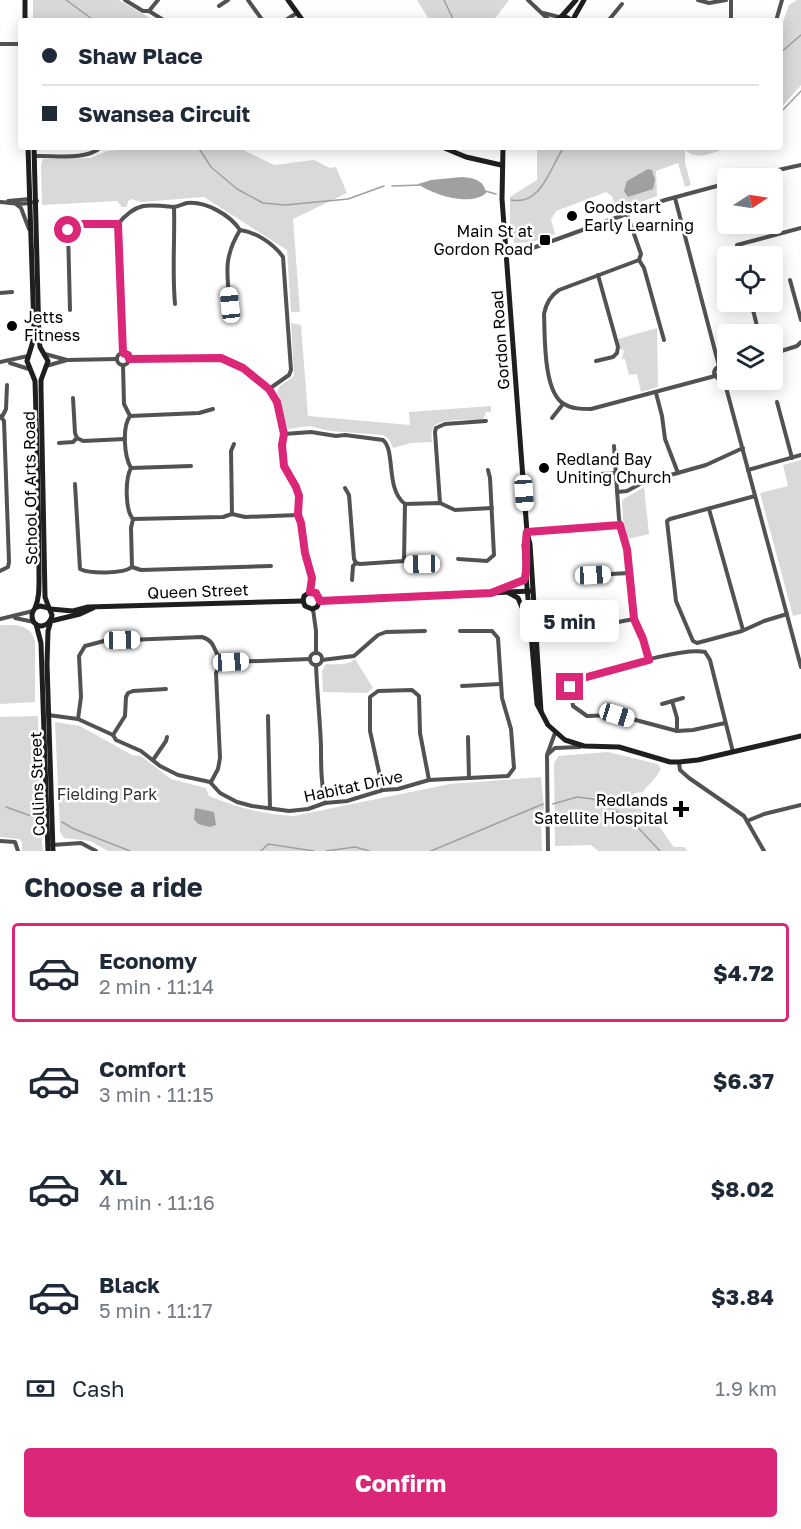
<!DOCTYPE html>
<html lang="en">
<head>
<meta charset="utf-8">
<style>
	body { margin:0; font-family:"Golos Text",sans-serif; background:#f2f2f3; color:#1f2937; height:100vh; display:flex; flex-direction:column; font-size:22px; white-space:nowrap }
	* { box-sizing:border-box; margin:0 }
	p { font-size:20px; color:#747a83 }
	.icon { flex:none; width:33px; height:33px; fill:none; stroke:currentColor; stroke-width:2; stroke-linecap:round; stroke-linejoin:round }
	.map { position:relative; height:851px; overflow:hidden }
	.side { display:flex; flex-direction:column; background:#fff; flex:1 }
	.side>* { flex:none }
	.hud { position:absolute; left:18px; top:18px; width:765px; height:132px; border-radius:6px; box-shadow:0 3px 15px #0003; display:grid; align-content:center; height:132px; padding:0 24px; background:#fff }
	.needle { width:39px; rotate:78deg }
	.controls { position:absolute; left:717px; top:168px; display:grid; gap:12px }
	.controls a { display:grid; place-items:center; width:66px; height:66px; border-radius:6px; background:#fff; box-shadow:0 3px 15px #0003; font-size:30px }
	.end { position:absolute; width:27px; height:27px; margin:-14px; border:8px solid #db2777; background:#fff; box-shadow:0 0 0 3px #fff }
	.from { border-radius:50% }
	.bubble { position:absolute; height:42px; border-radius:6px; background:#fff; box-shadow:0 3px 15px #0003; font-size:20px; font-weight:700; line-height:42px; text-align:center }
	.car { position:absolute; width:18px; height:36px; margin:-18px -9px; border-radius:8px; box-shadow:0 0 4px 2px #0007; background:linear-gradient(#fff 24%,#345 0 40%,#fff 0 76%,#345 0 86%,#fff 0) }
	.hud b { display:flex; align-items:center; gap:21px; height:57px; font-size:22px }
	.hud b+b { border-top:2px solid #e0e1e3 }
	.hud i { width:15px; height:15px; background:#1f2937 }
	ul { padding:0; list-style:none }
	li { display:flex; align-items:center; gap:18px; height:99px; margin:0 12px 9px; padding:0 12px; border:3px solid transparent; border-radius:6px }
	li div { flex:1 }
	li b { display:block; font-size:22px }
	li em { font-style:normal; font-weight:700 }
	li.selected { border-color:#db2777 }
	li>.icon { width:54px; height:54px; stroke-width:1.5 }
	h2 { padding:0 24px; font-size:27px; line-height:72px }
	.pay { display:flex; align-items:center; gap:15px; height:66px; padding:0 24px; font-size:22px }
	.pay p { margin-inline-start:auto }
	.cta { display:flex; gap:12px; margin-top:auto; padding:12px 24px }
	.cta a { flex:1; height:69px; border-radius:6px; background:#db2777; color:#fff; font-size:24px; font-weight:700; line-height:69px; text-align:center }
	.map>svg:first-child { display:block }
	.green { fill:#d9d9d9 }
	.water { fill:#a0a0a0 }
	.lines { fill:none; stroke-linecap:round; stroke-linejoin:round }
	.stream { stroke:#a0a0a0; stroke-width:1.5 }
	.street { stroke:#525252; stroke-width:4 }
	.secondary { stroke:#1f1f1f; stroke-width:5 }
	.route { stroke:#db2777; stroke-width:8 }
	.poi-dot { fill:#000; stroke:#fff; stroke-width:2 }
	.labels { text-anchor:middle; stroke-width:5; stroke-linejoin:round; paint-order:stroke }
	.poi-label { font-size:16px; fill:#000; stroke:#fff; text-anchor:start }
	.street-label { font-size:16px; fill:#000; stroke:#fff }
	.park-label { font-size:16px; fill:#303030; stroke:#fff }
</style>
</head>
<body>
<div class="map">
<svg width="801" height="851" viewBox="0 0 801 851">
	<rect width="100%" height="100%" fill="#fff"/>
	<g class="green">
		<polygon points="33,0 119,0 155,21 33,21"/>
		<polygon points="417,0 509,0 493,21 430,21"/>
		<polygon points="797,0 801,0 801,85 780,109 780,30 789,5"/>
		<polygon points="150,147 237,147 274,165 314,160 330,168 336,167 347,193 293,219 300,312 291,312 287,250 204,197 141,202 132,199 128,201 127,207 122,207 117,201 42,205 41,165 43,159 91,158 107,151"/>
		<path d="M530,147H729C714,152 698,162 685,150V162L691,185L685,187L678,163L656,171L657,196L617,211L612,196L606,192L556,211L551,220L555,234L532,242L514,243L510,222V197L537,180V150Z"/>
		<path d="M291,323L301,325L308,416L410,425L409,412L491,406V412H486L483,420C472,420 439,418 434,427C430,431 432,437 432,442L411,443L393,448L389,439L383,435L330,431L309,426L288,429C282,418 283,404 277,392L280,386L294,376Z"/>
		<polygon points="657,328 658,387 641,392 637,374 629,375 625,359 622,359 624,350 620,349 618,339"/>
		<polygon points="801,460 801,614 793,616 760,493 788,486 783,465"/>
		<polygon points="644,487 649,534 628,539 623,520 622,500"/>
		<path d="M0,625C15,625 30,623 35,641V702L0,704Z"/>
		<path d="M355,659L373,688L367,693L323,692L322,671L326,664C336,664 348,666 355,659Z"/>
		<polygon points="38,716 40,823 43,851 22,851 22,842 19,839 0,837 0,717"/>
		<path d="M55,722L80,726L132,755L141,756L171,779L206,788L209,796C239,808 262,814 294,816L450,784L541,777L544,808L541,816L542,851H108L90,841L64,838L60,832Z"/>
		<path d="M608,752L658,764L661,769C658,773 657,776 654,779C650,785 647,785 643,792L635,793L628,798L629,801C635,806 643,810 649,816C660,825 665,836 674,847H684L688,851H598L591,845L555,846L554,764L558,756Z"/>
	</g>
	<g class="water">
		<polygon points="648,169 652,170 655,180 653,189 628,197 624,191 627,181"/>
		<path d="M462,177C474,178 484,180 486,193C471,207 433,195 418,184L431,180Z"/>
		<polygon points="195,808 214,812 216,825 210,827 198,824 194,819"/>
	</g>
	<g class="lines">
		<g class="stream">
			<polyline points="66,0 95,21"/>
			<polyline points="444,0 454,21"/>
			<polyline points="780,53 801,35"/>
			<polyline points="780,113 801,91"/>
			<polyline points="198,147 211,167 237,189 263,203 285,205 348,199 384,186"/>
			<polyline points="392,186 421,185"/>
			<polyline points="485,191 496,194"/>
			<path d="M511,200C542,206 550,167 564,147"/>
			<polyline points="553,804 577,797 593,799 629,818 660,851"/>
			<polyline points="6,807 37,818"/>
			<polyline points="62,822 74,829 130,851"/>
			<polyline points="261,851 268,844 314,851"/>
			<polyline points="326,851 355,847 369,851"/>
			<polyline points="431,851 543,804"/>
		</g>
		<g class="street">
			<polyline points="125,0 143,11 149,11 158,0"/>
			<polyline points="248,0 263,21"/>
			<polyline points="528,0 550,21"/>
			<polyline points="698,0 709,3 726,0"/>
			<polyline points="731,0 731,21"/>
			<polyline points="219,6 228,0"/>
			<polyline points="149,11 165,21"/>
			<polyline points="543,13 559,17"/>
			<polyline points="284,21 297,13"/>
			<polyline points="608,21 622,4"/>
			<polyline points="776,21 782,0"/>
			<polyline points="0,44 21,44"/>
			<path d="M35,156C54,155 86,161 101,147"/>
			<polyline points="742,178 801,165"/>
			<polyline points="675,198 719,366"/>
			<polyline points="8,201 30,199"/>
			<path d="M0,202C13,203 24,206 37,201"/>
			<polyline points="17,205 21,208 29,229"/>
			<path d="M174,207C175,240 172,271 175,304"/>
			<path d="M627,214L641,254L639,260L559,290C550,296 546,303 544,314C545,336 543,392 564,404C572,409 582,409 591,409L715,376"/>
			<polyline points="737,245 801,228"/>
			<polyline points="507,252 530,249 665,200 728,183"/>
			<polyline points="639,260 644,268 664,340"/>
			<polyline points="790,280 801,320"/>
			<polyline points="0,293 12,292"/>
			<polyline points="751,302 759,334"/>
			<path d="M230,305C227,274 223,258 240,230"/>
			<polyline points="70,310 68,230 70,226 88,223 118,224"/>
			<circle cx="123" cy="359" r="6"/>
			<path d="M123,353L118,224C136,202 148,204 173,207C177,207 183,204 187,203C206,201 230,215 240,230C256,232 274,244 283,257L291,370L289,375L269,389"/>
			<polyline points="45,354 67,360"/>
			<polyline points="772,354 797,346 801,342"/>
			<polyline points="129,359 221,358 243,368 263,382 269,389 277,402 284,434 282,445 284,466 296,487 299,496 298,515 312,578 310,592"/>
			<polyline points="596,361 613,357 617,353 618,347 598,275"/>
			<polyline points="0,362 28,356"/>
			<polyline points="10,363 29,369"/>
			<path d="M123,365L124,404L130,416C122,427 124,456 131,468C125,479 125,510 133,519L223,517L232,514L245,517L298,515"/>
			<polyline points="46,366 67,360 117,359"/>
			<path d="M728,369C723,364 715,366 714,373L719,380H724L728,377"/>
			<polyline points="724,380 801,667"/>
			<polyline points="656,393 662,416 665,439 678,473"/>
			<polyline points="73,398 75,433 77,438 83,441 125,439"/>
			<polyline points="777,402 792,458"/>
			<polyline points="0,416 4,421 9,562 8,567 0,571"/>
			<polyline points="130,416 199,413 213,409"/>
			<polyline points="2,417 6,409 7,385"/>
			<polyline points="552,418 563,404"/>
			<path d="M284,434L311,432L336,436L345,435L383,440C396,451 385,489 405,504L440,503L455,510L492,508"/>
			<polyline points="59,443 73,442 77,438"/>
			<polyline points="614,446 619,519 627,548 634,619 643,639 649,660"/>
			<polyline points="131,468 191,466"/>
			<polyline points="748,470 801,455"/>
			<polyline points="584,475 616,473"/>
			<path d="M75,484L80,569C90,574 123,574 132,567L131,528L133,519"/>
			<polyline points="345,488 349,495 354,559 356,563 360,564 404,561 405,504"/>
			<polyline points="617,492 627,491 642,483 706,465 743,448"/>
			<polyline points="755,496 670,519 667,521 676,601 693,641 697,643 742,631 764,621 787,614"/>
			<polyline points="440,503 435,432 436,428 445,424 486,421"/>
			<polyline points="709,509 743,630"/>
			<polyline points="232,514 231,451 234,444"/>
			<polyline points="527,532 620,525"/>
			<polyline points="458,559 487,561 494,555 490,478 488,470"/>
			<polyline points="404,561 409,565 422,564"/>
			<polyline points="132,567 141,570 271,566"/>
			<polyline points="593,575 629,573"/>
			<polyline points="352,580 353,566 356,563"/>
			<polyline points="313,609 316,631 316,653"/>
			<polyline points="15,618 34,622"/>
			<polyline points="0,619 33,611"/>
			<polyline points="594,625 602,625 634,619"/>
			<circle cx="316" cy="659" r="6"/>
			<polyline points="221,660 231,662 310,659"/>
			<polyline points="322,660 354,656 378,635 386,632 425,631"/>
			<path d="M316,665C317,692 320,719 321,746C321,766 321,782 325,803"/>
			<polyline points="462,686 500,684"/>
			<polyline points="672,701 677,718 677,731"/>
			<polyline points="662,704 683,698"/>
			<polyline points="48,715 78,719 113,735 116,740 141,751 160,766 178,775 210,782 220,793 237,802 252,806 289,811 308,809 325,803 347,801 383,790 398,789 429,780 508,776 514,768 511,729 502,698 498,638 492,631 460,631"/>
			<polyline points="268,716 270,808"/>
			<path d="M78,719L81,697L79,656L85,646L104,641L202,637C216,641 213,651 221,660L216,673L220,758L218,769L211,782"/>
			<path d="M725,723L693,730L677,731L617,715L587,716L573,706L570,684L576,680C603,673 682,646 705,652L710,660L733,752"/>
			<polyline points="113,735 125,716 126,697 128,693 133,691 166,689"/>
			<polyline points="468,737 469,778"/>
			<polyline points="548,754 555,748 580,747"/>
			<polyline points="153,760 166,741 167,737"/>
			<polyline points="679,762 680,770 689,778 744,816 764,851"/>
			<polyline points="383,790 370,731 370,697 378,691 412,690 419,696 420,733 429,780"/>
			<polyline points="747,821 764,814 801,805"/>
			<polyline points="0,841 15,842 18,851"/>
			<polyline points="52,845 81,843 96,851"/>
			<polyline points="548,851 547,755 555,733"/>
		</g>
		<g class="secondary">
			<polyline points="25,0 25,21"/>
			<polyline points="288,0 303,21"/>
			<polyline points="562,16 576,0"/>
			<polyline points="555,21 562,16 568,18 571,21"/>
			<polyline points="572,21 584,0"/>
			<path d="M28,147L34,330L33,341L27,361L35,381C37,447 39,514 39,580C39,590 39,599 35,608C33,612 32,611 32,616C33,630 50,629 52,615L49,608L40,606L35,608"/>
			<polyline points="34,147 39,339 40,347 48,361 41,380 41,390 45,597 49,608"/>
			<polyline points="442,147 466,157 501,165"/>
			<polyline points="503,147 502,199 527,532 530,544 541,711"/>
			<polyline points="527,534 524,545 526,575 537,704 548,725 565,740 584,746 619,747 670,762 679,762 698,760 801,736"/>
			<polyline points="499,591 521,581 526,575"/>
			<polyline points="509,593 518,598 527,619"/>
			<polyline points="303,601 304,596 310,592 318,595 320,601"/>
			<polyline points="303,601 305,606 312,609 317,607 320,601"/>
			<polyline points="320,601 531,591"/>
			<polyline points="50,609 73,611 88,607 303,601"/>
			<polyline points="51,621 80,614 93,608"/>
			<polyline points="36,624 41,643 48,851"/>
			<polyline points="50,624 48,631 47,664 53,851"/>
		</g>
	</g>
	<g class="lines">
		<path class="route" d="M68,230L70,226L74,224H118L123,353L128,355L129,359L221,358L243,368L269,389L277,402L284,434L282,445L284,466L296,487L299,496L298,515L301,523L305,553L312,578L310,592L316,593L320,601L491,593L524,580C529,570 524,545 527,532L620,525L627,549L634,619L643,639L649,660L576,680L570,684V687"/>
	</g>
	<g class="poi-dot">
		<circle cx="572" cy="216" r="6"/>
		<rect x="539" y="234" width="12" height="12" rx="3"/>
		<circle cx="12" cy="326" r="6"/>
		<circle cx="544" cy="468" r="6"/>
		<path d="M678 800h6v6h6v6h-6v6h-6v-6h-6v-6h6z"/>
	</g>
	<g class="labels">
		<g class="poi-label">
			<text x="584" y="213">Goodstart<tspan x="584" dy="18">Early Learning</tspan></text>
			<text x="533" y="237" text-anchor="end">Main St at<tspan x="533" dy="18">Gordon Road</tspan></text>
			<text x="24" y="323">Jetts<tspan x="24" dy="18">Fitness</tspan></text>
			<text x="556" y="465">Redland Bay<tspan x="556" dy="18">Uniting Church</tspan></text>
			<text x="668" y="806" text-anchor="end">Redlands<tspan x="668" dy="18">Satellite Hospital</tspan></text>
		</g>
		<g class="street-label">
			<text transform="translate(500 340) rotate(-94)" y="6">Gordon Road</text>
			<text transform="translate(30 488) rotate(-91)" y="6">School Of Arts Road</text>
			<text transform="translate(198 591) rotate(-2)" y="6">Queen Street</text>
			<text transform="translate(37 784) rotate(-92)" y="6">Collins Street</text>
			<text transform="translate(353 786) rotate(-12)" y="6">Habitat Drive</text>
		</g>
		<g class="park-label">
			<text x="107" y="800">Fielding Park</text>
		</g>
	</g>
</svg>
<div class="controls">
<a><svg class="needle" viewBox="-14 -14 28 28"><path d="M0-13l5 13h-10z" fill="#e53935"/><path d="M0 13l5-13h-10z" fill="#747a83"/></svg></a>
<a><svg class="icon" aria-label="locate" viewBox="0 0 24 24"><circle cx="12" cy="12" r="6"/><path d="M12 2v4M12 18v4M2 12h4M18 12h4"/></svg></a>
<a><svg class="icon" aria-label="layers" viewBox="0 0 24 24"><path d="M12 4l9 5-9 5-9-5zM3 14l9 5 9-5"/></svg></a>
</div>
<i class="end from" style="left:68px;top:230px"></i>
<i class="end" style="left:570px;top:687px"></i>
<div class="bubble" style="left:520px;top:600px;width:99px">5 min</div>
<i class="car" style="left:230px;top:305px;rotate:354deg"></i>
<i class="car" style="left:524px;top:493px;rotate:176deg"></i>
<i class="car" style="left:422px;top:564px;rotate:269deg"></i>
<i class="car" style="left:593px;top:575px;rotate:87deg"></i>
<i class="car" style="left:122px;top:640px;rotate:89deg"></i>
<i class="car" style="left:231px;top:662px;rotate:87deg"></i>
<i class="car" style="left:617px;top:715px;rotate:107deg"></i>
<div class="hud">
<b><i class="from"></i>Shaw Place</b>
<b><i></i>Swansea Circuit</b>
</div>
</div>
<section class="side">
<h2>Choose a ride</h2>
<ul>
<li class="selected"><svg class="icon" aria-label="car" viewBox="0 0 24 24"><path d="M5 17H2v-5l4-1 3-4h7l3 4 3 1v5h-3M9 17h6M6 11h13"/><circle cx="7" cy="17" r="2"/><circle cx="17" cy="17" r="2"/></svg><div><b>Economy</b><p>2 min · 11:14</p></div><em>$4.72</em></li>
<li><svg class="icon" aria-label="car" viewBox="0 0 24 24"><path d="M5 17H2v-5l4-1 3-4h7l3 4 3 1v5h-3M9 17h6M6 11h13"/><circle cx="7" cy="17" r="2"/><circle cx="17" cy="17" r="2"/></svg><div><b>Comfort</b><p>3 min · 11:15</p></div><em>$6.37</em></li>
<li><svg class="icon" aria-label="car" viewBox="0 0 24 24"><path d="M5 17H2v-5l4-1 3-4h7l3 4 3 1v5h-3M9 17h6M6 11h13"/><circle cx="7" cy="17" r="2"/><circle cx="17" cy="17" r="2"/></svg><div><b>XL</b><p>4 min · 11:16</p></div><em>$8.02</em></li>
<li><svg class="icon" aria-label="car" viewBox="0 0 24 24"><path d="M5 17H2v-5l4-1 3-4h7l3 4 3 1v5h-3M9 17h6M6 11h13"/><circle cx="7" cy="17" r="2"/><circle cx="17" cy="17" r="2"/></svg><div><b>Black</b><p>5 min · 11:17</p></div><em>$3.84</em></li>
</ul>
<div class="pay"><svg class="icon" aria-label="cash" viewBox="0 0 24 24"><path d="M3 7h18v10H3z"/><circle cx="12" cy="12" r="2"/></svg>Cash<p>1.9 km</p></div>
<div class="cta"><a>Confirm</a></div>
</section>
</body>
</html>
